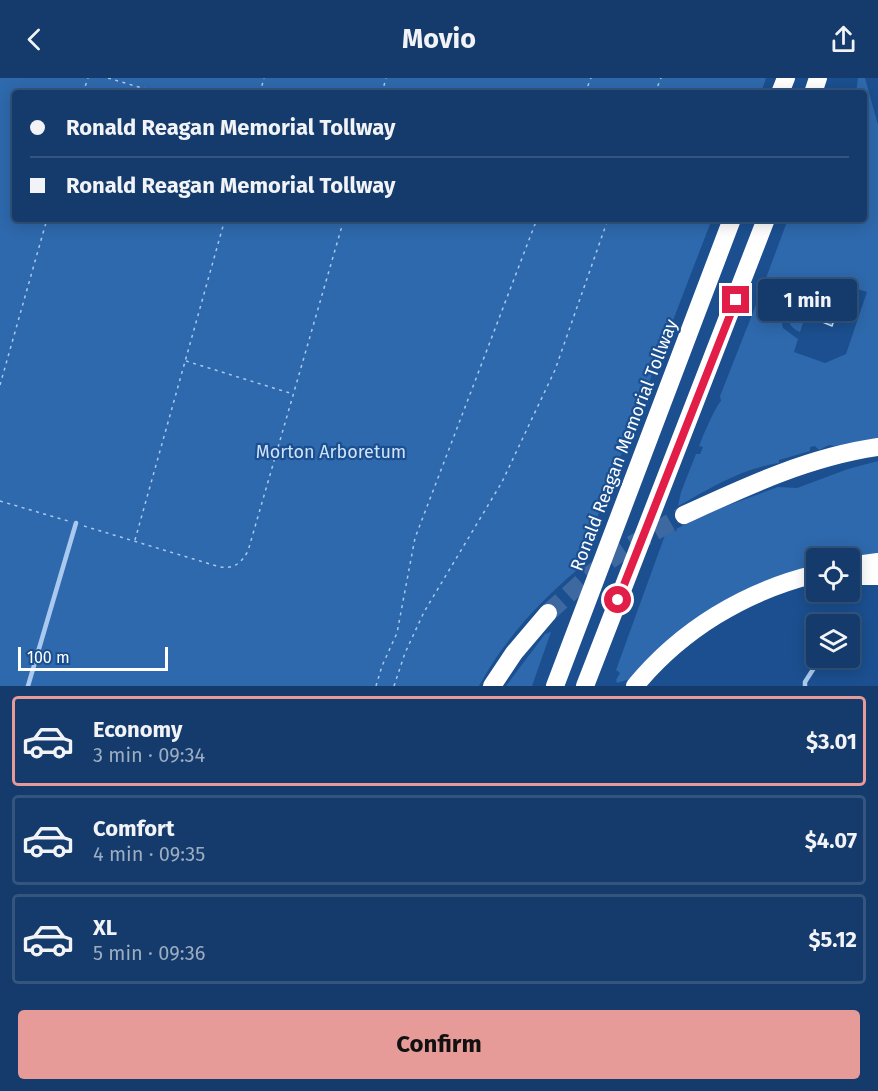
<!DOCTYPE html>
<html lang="en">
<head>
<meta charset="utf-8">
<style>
	body { margin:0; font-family:"Fira Sans",sans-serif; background:#214673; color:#f1f3f6; height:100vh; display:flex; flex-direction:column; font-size:22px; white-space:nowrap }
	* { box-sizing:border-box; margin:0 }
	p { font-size:20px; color:#9dadc1 }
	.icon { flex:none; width:33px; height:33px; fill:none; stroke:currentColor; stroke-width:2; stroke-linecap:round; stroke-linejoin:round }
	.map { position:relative; height:608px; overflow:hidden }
	.sheet { display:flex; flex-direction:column; background:#143b6b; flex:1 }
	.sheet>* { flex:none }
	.top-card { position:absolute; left:12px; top:12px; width:855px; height:132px; border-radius:6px; box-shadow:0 3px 15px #0003,0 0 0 2px #33557e; display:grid; align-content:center; height:132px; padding:0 18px; background:#143b6b }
	.buttons { position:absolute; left:806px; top:470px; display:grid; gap:12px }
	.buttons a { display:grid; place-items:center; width:54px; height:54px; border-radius:6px; background:#143b6b; box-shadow:0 3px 15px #0003,0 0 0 2px #33557e; font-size:30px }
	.scale { position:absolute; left:18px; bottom:15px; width:150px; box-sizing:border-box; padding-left:6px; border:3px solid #fff; border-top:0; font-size:16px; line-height:21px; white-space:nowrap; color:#fff; -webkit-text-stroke:4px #1b4f8f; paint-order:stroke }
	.end { position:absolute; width:27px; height:27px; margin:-14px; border:8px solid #e11d48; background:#fff; box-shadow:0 0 0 3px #fff }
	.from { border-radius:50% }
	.bubble { position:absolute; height:42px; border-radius:6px; background:#143b6b; box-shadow:0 3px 15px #0003,0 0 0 2px #33557e; font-size:20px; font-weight:700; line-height:42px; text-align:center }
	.top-card b { display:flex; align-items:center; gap:21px; height:57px; font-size:22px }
	.top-card b+b { border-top:2px solid #33557e }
	.top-card i { width:15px; height:15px; background:#f1f3f6 }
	ul { padding:10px 0 0; list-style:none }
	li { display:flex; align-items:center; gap:18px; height:90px; margin:0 12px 9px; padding:0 6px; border:3px solid #33557e; border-radius:6px }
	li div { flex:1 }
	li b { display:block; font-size:22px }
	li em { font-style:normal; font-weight:700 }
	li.selected { border-color:#e69b98 }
	li>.icon { width:54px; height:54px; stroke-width:1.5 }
	.cta { display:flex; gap:12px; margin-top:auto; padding:12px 18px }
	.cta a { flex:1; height:69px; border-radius:6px; background:#e69b98; color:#111; font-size:24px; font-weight:700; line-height:69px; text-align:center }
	header { display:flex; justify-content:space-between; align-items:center; height:78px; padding:0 18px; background:#143b6b; font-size:27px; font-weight:700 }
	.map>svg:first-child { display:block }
	.green { fill:#2e69ad }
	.building { fill:#4478b7; stroke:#cfe3fa; stroke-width:1.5 }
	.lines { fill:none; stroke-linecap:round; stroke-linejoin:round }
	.motorway-tunnel { stroke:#3d69a0; stroke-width:18; stroke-dasharray:18 9; stroke-linecap:butt }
	.path { stroke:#a9c9ee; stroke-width:1.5; stroke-dasharray:3 4.5; stroke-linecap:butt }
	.service { stroke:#a9c9ee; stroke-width:4.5 }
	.motorway { stroke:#fff; stroke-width:18 }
	.route { stroke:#e11d48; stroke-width:8 }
	.labels { text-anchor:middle; stroke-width:4.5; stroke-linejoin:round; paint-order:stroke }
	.street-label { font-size:18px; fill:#fff; stroke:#1b4f8f }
	.park-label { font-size:18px; fill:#cfe3fa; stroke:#1b4f8f }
</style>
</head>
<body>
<header><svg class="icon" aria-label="back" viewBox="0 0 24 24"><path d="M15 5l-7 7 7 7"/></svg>Movio<svg class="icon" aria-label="share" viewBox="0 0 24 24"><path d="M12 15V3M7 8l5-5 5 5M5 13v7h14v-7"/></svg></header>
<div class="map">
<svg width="878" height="608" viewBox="0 0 878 608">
	<rect width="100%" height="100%" fill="#1b4f8f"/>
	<g class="green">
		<path d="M0,0H766L761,15H15V141H712L577,492C539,524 503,563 479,608H0Z"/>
		<path d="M858,0H865L878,47V360L834,368L829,367L819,372L815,368L810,369V373L779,382V385C742,390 711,410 678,428L681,414L696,376H700L703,369L699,368C703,358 715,329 721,323L720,318L761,214C783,214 779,234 783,250L798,261L794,274L825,285L846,276L867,214L822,200L812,227H809L800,254C784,248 787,230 783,216L766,205V200L788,141H864V15H856Z"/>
		<polygon points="878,383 878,481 816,480 816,491 788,499 630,601 617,605 616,602 620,595 616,592 665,457 674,453 677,453 676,451 718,431 778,409 797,410 848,391"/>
		<polygon points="551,554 532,608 506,608 545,556"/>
	</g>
	<polygon class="building" points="810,229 836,236 832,248 808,238"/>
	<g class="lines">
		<polyline class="motorway-tunnel" points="548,535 592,495 631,467 684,437"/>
		<g class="path">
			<polyline points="108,0 159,15"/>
			<polyline points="83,15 88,0"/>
			<polyline points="260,15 264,0"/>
			<polyline points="382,15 386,0"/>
			<polyline points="585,15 591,0"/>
			<polyline points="655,15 661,0"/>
			<polyline points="186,283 293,316"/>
			<polyline points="0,307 47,141"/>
			<polyline points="0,423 68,443"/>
			<path d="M84,448L220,489C235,491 241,485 248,473L344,141"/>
			<polyline points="135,462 225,141"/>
			<polyline points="376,608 382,588 397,555 415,460 537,141"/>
			<polyline points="394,608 405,575 424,534 502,404 555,292 608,141"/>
		</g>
		<g class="service">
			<polyline points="28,608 76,445"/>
			<polyline points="805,608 805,604 821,579"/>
		</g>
		<g class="motorway">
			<polyline points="780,15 786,0"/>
			<polyline points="813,15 818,0"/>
			<path d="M684,437C747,408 809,379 878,369"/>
			<polyline points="849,488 878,484"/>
			<polyline points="849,498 878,498"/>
			<polyline points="492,608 514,575 548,535"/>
			<polyline points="555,608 732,141"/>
			<polyline points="585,608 766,141"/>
			<path d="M635,608C681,552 745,513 816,496"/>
		</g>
	</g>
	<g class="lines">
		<polyline class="route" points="618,522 736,222"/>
	</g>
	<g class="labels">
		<g class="street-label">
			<text transform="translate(624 367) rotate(-69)" y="6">Ronald Reagan Memorial Tollway</text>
		</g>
		<g class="park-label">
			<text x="331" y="380">Morton Arboretum</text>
		</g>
	</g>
</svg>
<div class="buttons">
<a><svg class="icon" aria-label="locate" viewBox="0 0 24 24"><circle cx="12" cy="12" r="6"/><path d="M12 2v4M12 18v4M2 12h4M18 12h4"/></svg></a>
<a><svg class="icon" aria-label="layers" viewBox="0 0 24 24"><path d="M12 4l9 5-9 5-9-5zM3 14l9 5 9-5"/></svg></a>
</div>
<div class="scale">100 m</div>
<i class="end from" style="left:618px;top:522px"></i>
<i class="end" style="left:736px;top:222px"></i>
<div class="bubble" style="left:758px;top:201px;width:99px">1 min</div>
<div class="top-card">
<b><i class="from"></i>Ronald Reagan Memorial Tollway</b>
<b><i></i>Ronald Reagan Memorial Tollway</b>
</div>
</div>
<section class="sheet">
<ul>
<li class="selected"><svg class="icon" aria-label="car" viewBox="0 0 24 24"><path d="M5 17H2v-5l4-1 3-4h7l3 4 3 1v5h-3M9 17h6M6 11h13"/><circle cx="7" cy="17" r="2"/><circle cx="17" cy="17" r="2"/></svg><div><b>Economy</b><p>3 min · 09:34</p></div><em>$3.01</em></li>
<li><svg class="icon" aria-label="car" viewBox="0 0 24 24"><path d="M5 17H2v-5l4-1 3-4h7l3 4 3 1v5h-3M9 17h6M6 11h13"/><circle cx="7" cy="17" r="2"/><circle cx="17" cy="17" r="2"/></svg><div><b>Comfort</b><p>4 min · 09:35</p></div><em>$4.07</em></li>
<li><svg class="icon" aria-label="car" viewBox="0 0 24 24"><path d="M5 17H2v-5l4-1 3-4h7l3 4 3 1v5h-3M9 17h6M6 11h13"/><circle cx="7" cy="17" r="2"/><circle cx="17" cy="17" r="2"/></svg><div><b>XL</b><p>5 min · 09:36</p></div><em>$5.12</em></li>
</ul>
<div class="cta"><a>Confirm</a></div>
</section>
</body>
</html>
